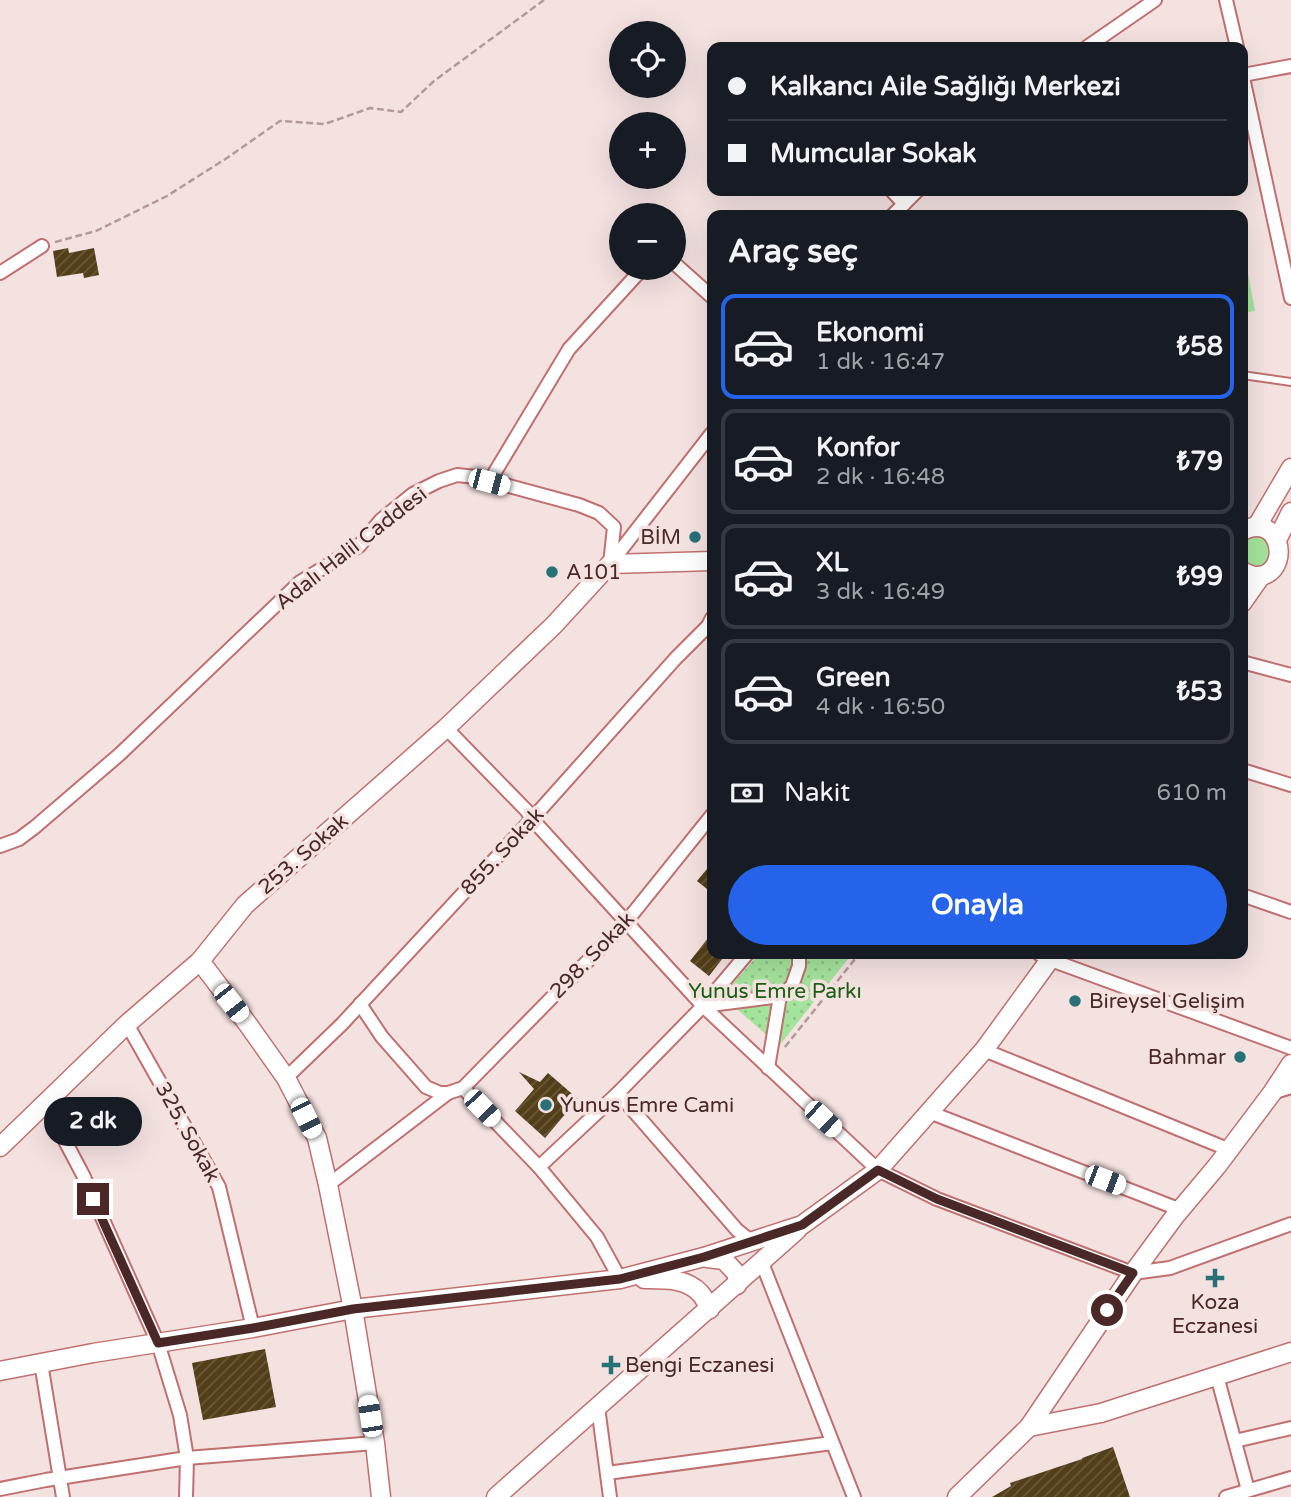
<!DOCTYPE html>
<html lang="tr">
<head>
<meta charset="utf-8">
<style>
	body { margin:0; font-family:"Varela Round",sans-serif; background:#20242c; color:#f1f3f6; height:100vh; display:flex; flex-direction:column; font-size:26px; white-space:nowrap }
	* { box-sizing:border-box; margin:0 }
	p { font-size:23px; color:#9ea1a6 }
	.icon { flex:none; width:38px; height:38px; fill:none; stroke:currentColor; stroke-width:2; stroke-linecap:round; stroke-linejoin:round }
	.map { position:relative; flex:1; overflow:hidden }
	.panel { position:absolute; left:707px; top:210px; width:541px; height:749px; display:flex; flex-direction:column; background:#171b24; border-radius:14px; box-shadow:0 7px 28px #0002 }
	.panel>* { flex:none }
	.guide { position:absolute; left:707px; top:42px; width:541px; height:154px; border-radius:14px; box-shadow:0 7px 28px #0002; display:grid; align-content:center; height:154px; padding:0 21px; background:#171b24 }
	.buttons { position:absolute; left:609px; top:21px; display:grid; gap:14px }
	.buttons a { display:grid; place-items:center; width:77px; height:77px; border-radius:50%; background:#171b24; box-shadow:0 7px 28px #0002; font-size:35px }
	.end { position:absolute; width:32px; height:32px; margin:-16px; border:9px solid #492827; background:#fff; box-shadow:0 0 0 4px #fff }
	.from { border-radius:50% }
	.bubble { position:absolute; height:49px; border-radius:24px; background:#171b24; box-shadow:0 7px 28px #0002; font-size:23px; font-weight:700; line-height:49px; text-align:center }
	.car { position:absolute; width:21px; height:42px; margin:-21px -10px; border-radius:9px; box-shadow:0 0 5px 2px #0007; background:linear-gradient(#fff 24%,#345 0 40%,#fff 0 76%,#345 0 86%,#fff 0) }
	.guide b { display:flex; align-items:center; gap:24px; height:66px; font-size:26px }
	.guide b+b { border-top:2px solid #363941 }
	.guide i { width:18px; height:18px; background:#f1f3f6 }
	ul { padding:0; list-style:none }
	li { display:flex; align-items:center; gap:21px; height:105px; margin:0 14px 10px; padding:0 7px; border:4px solid #363941; border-radius:14px }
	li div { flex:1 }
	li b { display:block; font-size:26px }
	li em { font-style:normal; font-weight:700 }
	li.current { border-color:#2563eb }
	li>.icon { width:63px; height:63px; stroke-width:1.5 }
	h2 { padding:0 21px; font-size:32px; line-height:84px }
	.pay { display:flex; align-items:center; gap:18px; height:77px; padding:0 21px; font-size:26px }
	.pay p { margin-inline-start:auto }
	.cta { display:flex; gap:14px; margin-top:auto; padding:14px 21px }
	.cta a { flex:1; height:80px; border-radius:42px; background:#2563eb; color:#fff; font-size:28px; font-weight:700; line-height:80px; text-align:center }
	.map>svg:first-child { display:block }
	.grass { fill:#a4e39b }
	.park { fill:url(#park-dots) }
	.building { fill:url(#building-hatch) }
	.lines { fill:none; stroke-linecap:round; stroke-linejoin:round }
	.lane-casing { stroke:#c0706f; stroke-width:10 }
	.street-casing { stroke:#c0706f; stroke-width:16 }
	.secondary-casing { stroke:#c0706f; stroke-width:21 }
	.path { stroke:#b29a99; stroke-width:2.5; stroke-dasharray:7 3.5; stroke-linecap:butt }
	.lane { stroke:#fff; stroke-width:6 }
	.street { stroke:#fff; stroke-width:12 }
	.secondary { stroke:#fff; stroke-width:18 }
	.route { stroke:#492827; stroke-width:9 }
	.poi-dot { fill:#277177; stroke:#f4e2e1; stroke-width:2.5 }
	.labels { text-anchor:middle; stroke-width:7; stroke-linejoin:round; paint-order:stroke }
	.poi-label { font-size:21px; fill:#492827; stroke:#f4e2e1; text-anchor:start }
	.street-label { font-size:21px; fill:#492827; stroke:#f4e2e1 }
	.park-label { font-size:21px; fill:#1a6111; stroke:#f4e2e1 }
</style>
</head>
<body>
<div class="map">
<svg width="1291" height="1497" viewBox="0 0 1291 1497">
	<defs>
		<pattern id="park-dots" width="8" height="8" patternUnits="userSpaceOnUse" patternTransform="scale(1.75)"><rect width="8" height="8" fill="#a4e39b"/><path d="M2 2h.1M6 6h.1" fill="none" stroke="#8fc386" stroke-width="1.8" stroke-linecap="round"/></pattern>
		<pattern id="building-hatch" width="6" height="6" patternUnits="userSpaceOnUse" patternTransform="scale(1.75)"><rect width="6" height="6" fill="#523e18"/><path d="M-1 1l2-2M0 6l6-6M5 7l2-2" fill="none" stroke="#6a5839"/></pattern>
	</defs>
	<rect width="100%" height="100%" fill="#f4e2e1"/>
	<g class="grass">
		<polygon points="1243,253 1244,253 1255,311 1243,313"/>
		<path d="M1251,533L1268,537L1272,559C1262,567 1252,571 1243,560V540Z"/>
	</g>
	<polygon class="park" points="759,954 852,954 779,1046 722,996"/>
	<g class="building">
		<polygon points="68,248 69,253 94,248 99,275 84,278 83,273 57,277 53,251"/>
		<polygon points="712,863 712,893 697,881"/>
		<polygon points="712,933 712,954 726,954 709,976 690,961"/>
		<polygon points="519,1072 540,1082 548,1073 578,1099 545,1138 515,1111 534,1089"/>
		<polygon points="265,1349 276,1407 203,1420 192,1363"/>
		<polygon points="1113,1447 1130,1497 992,1497 1011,1486 1010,1483 1082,1459 1082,1458"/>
	</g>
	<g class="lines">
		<defs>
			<polyline id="lane" points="1242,375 1291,382"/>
			<g id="street">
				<polyline points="1226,0 1237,47"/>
				<polyline points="1087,47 1155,0"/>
				<polyline points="1242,73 1291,298"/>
				<polyline points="1243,75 1291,66"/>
				<polyline points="892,191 904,204"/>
				<polyline points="893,215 917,191"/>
				<polyline points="674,263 712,297"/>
				<polyline points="0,273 42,246"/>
				<polyline points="489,482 569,349 643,268"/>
				<polyline points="610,564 712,433"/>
				<polyline points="1242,662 1291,675"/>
				<polyline points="446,728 527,811 532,819 703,1006 878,1170 937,1199 1133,1273 1170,1268 1291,1224"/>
				<polyline points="1242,770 1291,785"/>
				<polyline points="0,846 19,839 35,827 120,754 300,582 359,546 381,520 413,494 439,481 457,475 476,477 579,505 599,513 614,527 610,564"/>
				<polyline points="1242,895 1291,912"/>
				<polyline points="1039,954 1051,960 1291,1048"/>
				<polyline points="360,1004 382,1037 426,1087 440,1093 448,1093 463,1088 539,1167 597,1237 620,1279"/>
				<polyline points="703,1006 780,996 792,986 799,966 799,954"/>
				<polyline points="127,1024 219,1187 253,1328"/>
				<polyline points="984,1050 1230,1150"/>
				<polyline points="768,1068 780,996"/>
				<polyline points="286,1078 342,1024 532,819 676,658 708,626 712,618"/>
				<polyline points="463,1088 626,922 712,815"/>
				<polyline points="618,1093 737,1230 752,1242"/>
				<polyline points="1272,1093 1291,1087"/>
				<polyline points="45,1103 83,1175 158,1343 180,1415 187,1458 186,1497"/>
				<polyline points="929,1112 1181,1210"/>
				<polyline points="539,1167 618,1093 703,1006 747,954"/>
				<polyline points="328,1185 448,1093"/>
				<polyline points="762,1263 854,1497"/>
				<polyline points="41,1363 63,1497"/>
				<polyline points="1217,1376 1248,1490"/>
				<polyline points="598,1407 610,1497"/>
				<polyline points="1235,1441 1291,1428"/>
				<polyline points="607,1473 832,1443"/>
				<polyline points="0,1489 46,1480 187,1458 375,1443"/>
				<polyline points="1226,1497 1291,1478"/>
			</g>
			<g id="secondary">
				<polyline points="1257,526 1291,468"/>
				<path d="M1242,531C1279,512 1291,565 1264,575C1256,577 1250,576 1242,571"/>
				<polyline points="1278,538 1291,512"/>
				<polyline points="1242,603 1261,576"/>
				<polyline points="200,961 247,1023 286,1078 317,1138 328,1185 353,1309 375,1443 381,1497"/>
				<polyline points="0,1147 127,1024 200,961 245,905 446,728 554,625 610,564 712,561"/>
				<polyline points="707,1258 724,1260 737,1274 737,1285"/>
				<path d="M644,1279C664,1279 686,1278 700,1293C704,1297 707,1304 710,1309"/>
				<polyline points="0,1371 93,1353 253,1328 353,1309 620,1279 704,1257 802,1225 878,1170 984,1050 1054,954"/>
				<polyline points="1029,1427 1101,1413 1291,1352"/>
				<polyline points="496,1497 797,1230"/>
				<polyline points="957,1497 1029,1427 1133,1273 1175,1216 1217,1166 1272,1093 1291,1064"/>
			</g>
		</defs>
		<use href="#lane" class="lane-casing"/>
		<use href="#street" class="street-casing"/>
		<use href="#secondary" class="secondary-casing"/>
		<g class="path">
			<polyline points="55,242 96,231 167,196 227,158 280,121 325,124 370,108 401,112 434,81 544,0"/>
			<polyline points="785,1047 859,954"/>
		</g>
		<use href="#lane" class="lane"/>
		<use href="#street" class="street"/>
		<use href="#secondary" class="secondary"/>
	</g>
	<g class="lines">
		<polyline class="route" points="93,1199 158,1343 253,1328 353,1309 620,1279 704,1257 802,1225 878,1170 937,1199 1133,1273 1107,1310"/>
	</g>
	<g class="poi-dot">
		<circle cx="695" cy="537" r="7"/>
		<circle cx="552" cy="572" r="7"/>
		<circle cx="1075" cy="1001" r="7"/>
		<circle cx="1240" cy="1057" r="7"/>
		<circle cx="546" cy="1105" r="7"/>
		<path d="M1211.5 1267.5h7v7h7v7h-7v7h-7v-7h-7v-7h7z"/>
		<path d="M607.5 1354.5h7v7h7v7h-7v7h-7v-7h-7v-7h7z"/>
	</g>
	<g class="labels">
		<g class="poi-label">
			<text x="681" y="544" text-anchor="end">BİM</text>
			<text x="566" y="579">A101</text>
			<text x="1089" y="1008">Bireysel Gelişim</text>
			<text x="1226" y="1064" text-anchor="end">Bahmar</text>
			<text x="560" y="1112">Yunus Emre Cami</text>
			<text x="1215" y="1309" text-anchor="middle">Koza<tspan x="1215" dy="24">Eczanesi</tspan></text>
			<text x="625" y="1372">Bengi Eczanesi</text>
		</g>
		<g class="street-label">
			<text transform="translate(351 548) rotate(-38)" y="7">Adalı Halil Caddesi</text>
			<text transform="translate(502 851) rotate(-47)" y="7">855. Sokak</text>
			<text transform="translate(303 854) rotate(-41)" y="7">253. Sokak</text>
			<text transform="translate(592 955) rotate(-46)" y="7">298. Sokak</text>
			<text transform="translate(188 1132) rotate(61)" y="7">325. Sokak</text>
		</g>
		<g class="park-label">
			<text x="775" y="998">Yunus Emre Parkı</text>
		</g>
	</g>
</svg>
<div class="buttons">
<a><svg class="icon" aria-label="locate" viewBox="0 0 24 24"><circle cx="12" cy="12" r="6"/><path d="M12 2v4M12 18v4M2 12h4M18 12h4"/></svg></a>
<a>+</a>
<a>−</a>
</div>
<i class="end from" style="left:1107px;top:1310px"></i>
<i class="end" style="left:93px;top:1199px"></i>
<div class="bubble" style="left:44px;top:1097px;width:98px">2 dk</div>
<i class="car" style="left:489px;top:482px;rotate:105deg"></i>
<i class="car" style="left:231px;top:1003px;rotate:142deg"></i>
<i class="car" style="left:482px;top:1108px;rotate:136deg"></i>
<i class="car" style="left:306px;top:1118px;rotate:153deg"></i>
<i class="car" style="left:823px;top:1119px;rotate:133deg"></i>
<i class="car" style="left:1105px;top:1180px;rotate:111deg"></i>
<i class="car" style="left:370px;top:1416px;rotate:351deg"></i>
<div class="guide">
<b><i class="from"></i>Kalkancı Aile Sağlığı Merkezi</b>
<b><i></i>Mumcular Sokak</b>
</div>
<section class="panel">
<h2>Araç seç</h2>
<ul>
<li class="current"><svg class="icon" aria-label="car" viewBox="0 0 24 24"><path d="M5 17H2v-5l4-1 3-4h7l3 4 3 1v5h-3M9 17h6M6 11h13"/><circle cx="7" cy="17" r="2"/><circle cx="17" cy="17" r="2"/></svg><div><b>Ekonomi</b><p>1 dk · 16:47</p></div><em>₺58</em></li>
<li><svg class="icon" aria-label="car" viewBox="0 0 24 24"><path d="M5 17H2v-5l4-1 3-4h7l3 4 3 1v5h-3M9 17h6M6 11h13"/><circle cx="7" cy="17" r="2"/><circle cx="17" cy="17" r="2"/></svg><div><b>Konfor</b><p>2 dk · 16:48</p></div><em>₺79</em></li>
<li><svg class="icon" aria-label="car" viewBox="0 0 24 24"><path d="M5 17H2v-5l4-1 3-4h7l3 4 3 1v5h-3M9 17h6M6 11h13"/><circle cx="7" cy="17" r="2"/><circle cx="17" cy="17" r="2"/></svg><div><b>XL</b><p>3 dk · 16:49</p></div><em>₺99</em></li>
<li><svg class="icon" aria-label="car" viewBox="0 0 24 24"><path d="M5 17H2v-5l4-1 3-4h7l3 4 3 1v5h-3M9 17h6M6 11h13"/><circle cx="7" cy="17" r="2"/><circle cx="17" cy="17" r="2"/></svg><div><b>Green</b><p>4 dk · 16:50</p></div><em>₺53</em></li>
</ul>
<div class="pay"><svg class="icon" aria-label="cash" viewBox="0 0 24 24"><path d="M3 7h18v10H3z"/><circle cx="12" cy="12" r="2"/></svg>Nakit<p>610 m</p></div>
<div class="cta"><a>Onayla</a></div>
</section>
</div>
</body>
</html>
